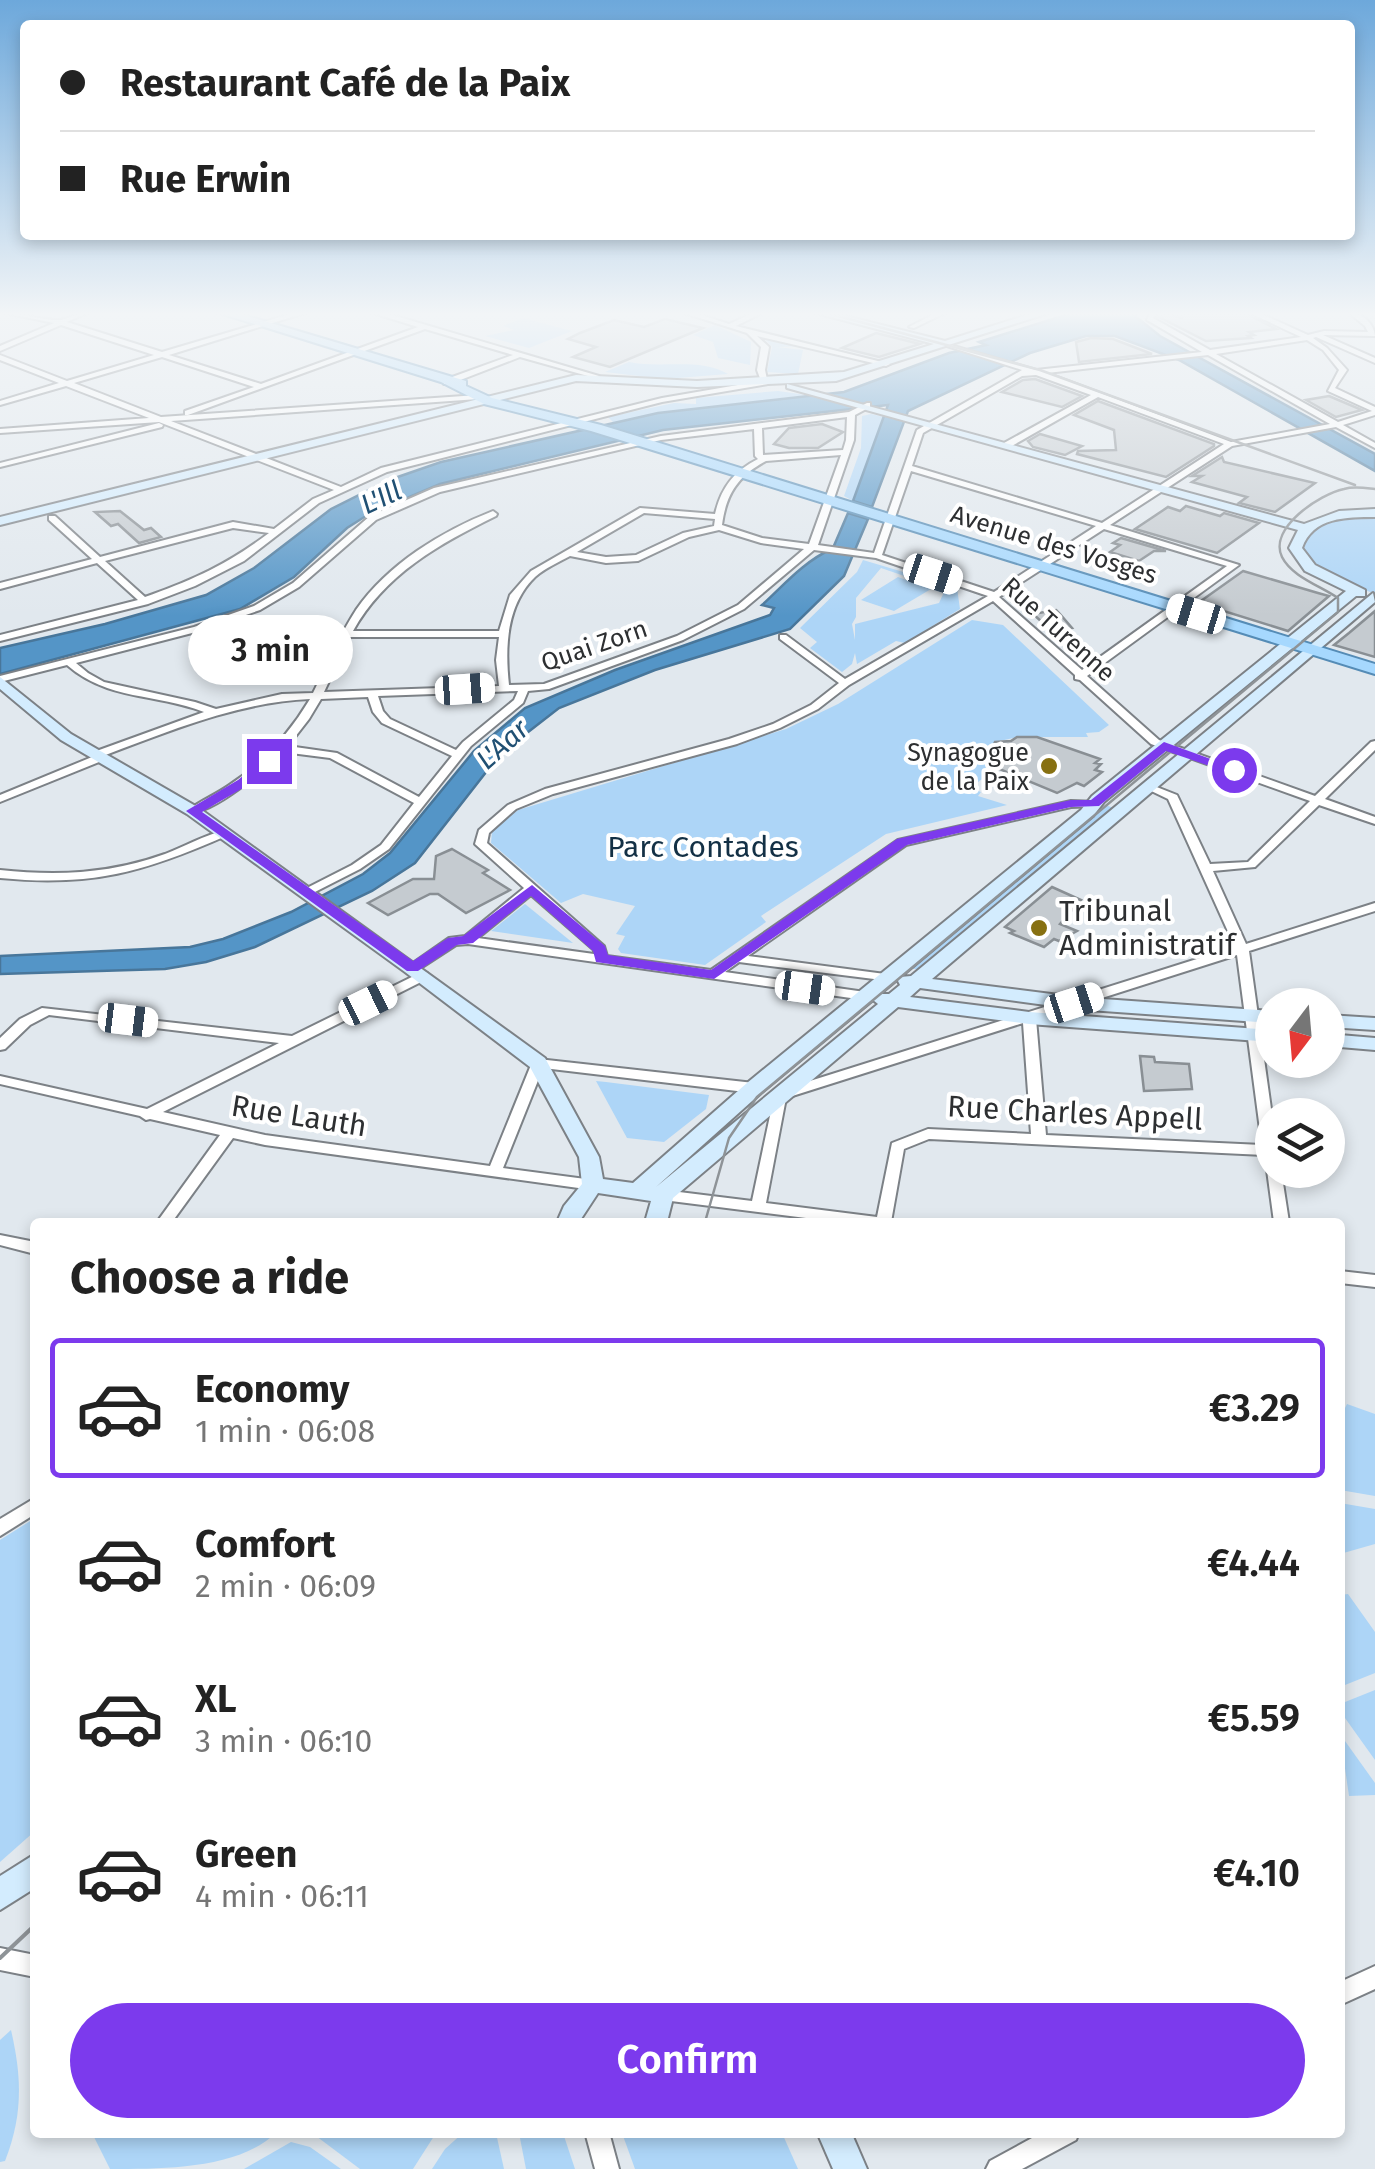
<!DOCTYPE html>
<html lang="en">
<head>
<meta charset="utf-8">
<style>
	body { margin:0; font-family:"Fira Sans",sans-serif; background:#f6f6f6; color:#222; height:100vh; display:flex; flex-direction:column; font-size:38px; white-space:nowrap }
	* { box-sizing:border-box; margin:0 }
	p { font-size:32px; color:#767676 }
	.icon { flex:none; width:55px; height:55px; fill:none; stroke:currentColor; stroke-width:2; stroke-linecap:round; stroke-linejoin:round }
	.map { position:relative; flex:1; overflow:hidden }
	.side { position:absolute; left:30px; top:1218px; width:1315px; height:920px; display:flex; flex-direction:column; background:#fff; border-radius:10px; box-shadow:0 5px 15px #0003 }
	.side>* { flex:none }
	.hud { position:absolute; left:20px; top:20px; width:1335px; height:220px; border-radius:10px; box-shadow:0 5px 15px #0003; display:grid; align-content:center; height:220px; padding:0 40px; background:#fff }
	.needle { width:65px; rotate:196deg }
	.controls { position:absolute; left:1255px; top:988px; display:grid; gap:20px }
	.controls a { display:grid; place-items:center; width:90px; height:90px; border-radius:50%; background:#fff; box-shadow:0 5px 15px #0003; font-size:50px }
	.end { position:absolute; width:45px; height:45px; margin:-22px; border:12px solid #7c3aed; background:#fff; box-shadow:0 0 0 5px #fff }
	.from { border-radius:50% }
	.bubble { position:absolute; height:70px; border-radius:35px; background:#fff; box-shadow:0 5px 15px #0003; font-size:32px; font-weight:600; line-height:70px; text-align:center }
	.car { position:absolute; width:30px; height:60px; margin:-30px -15px; border-radius:12px; box-shadow:0 0 8px 2px #0007; background:linear-gradient(#fff 24%,#345 0 40%,#fff 0 76%,#345 0 86%,#fff 0) }
	.hud b { display:flex; align-items:center; gap:35px; height:95px; font-size:38px }
	.hud b+b { border-top:2px solid #e0e0e0 }
	.hud i { width:25px; height:25px; background:#222 }
	ul { padding:0; list-style:none }
	li { display:flex; align-items:center; gap:30px; height:140px; margin:0 20px 15px; padding:0 20px; border:5px solid transparent; border-radius:10px }
	li div { flex:1 }
	li b { display:block; font-size:38px }
	li em { font-style:normal; font-weight:600 }
	li.selected { border-color:#7c3aed }
	li>.icon { width:90px; height:90px; stroke-width:1.5 }
	h2 { padding:0 40px; font-size:45px; line-height:120px }
	.cta { display:flex; gap:20px; margin-top:auto; padding:20px 40px }
	.cta a { flex:1; height:115px; border-radius:60px; background:#7c3aed; color:#fff; font-size:40px; font-weight:600; line-height:115px; text-align:center }
	.map>svg:first-child { display:block }
	.green { fill:#add5f7; fill-rule:evenodd }
	.water { fill:#5495c7; stroke:#48769a; stroke-width:2.5 }
	.building { fill:#c5cbd0; stroke:#898f94; stroke-width:2.5 }
	.lines { fill:none; stroke-linecap:round; stroke-linejoin:round }
	.street-casing { stroke:#7c8186; stroke-width:4 }
	.secondary-casing { stroke:#7c8186; stroke-width:4 }
	.primary-casing { stroke:#558cb6; stroke-width:4 }
	.street { fill:#fff; fill-rule:evenodd }
	.secondary { fill:#d3ecfe; fill-rule:evenodd }
	.primary { fill:#a6d8fe; fill-rule:evenodd }
	.tram-far1 { stroke:#8e9397; stroke-width:2.5 }
	.tram { stroke:#8e9397; stroke-width:4 }
	.route { fill:#7c3aed }
	.poi-dot { fill:#877011; stroke:#fff; stroke-width:4 }
	.labels { text-anchor:middle; stroke-width:8; stroke-linejoin:round; paint-order:stroke }
	.far-street-label { font-size:25px; fill:#2d2f31; stroke:#fff }
	.far-poi-label { font-size:25px; fill:#2d2f31; stroke:#fff; text-anchor:end }
	.far-water-label { font-size:28px; font-style:italic; fill:#205073; stroke:#fff }
	.park-label { font-size:30px; fill:#133045; stroke:#fff }
	.poi-label { font-size:30px; fill:#2d2f31; stroke:#fff; text-anchor:start }
	.street-label { font-size:30px; fill:#2d2f31; stroke:#fff }
</style>
</head>
<body>
<div class="map">
<svg width="1375" height="2169" viewBox="0 0 1375 2169">
	<rect width="100%" height="100%" fill="#e1e8ee"/>
	<g class="green">
		<polygon points="523,318 572,331 529,348 485,336 514,330 503,326"/>
		<polygon points="715,325 751,342 750,365 718,358 713,342 693,335"/>
		<polygon points="763,336 804,346 777,347 803,350 798,374 767,372 772,347"/>
		<path d="M629,362C661,369 700,357 728,374L665,379L605,372Z"/>
		<polygon points="778,391 807,395 658,413 615,424 608,417 674,403 696,404 696,398"/>
		<polygon points="871,414 885,417 853,501 844,496 861,448 862,416"/>
		<polygon points="1375,515 1375,594 1319,571 1302,549 1313,528 1342,518"/>
		<path d="M863,560L957,588L960,609L905,643L896,641L857,664L855,653L852,664L842,672L810,648L817,642L800,628L857,572ZM881,568L945,590L939,603L855,624V640L852,624L856,617V598Z"/>
		<polygon points="898,577 931,589 894,611 861,600"/>
		<polygon points="972,620 1003,625 1109,725 1099,732 1086,733 1088,737 1018,737 995,742 992,748 999,751 986,759 997,768 970,788 981,792 978,796 1007,805 886,834 761,916 766,922 705,965 621,953 618,949 625,936 616,934 635,906 583,894 561,903 491,843 492,832 518,810 786,729 838,704"/>
		<polygon points="1106,805 1113,808 920,970 909,968"/>
		<polygon points="525,904 573,943 491,931"/>
		<polygon points="596,1081 606,1082 709,1095 706,1109 664,1142 627,1138"/>
		<polygon points="1347,1404 1375,1414 1375,1496 1340,1490 1340,1418"/>
		<polygon points="1340,1503 1375,1509 1375,1544 1340,1554"/>
		<polygon points="35,1518 35,1831 0,1862 0,1540"/>
		<polygon points="1348,1594 1375,1632 1375,1673 1340,1687 1340,1642 1344,1641 1340,1631 1340,1595"/>
		<polygon points="1375,1690 1375,1760 1340,1711 1340,1704"/>
		<polygon points="1340,1734 1375,1783 1375,1795 1349,1796"/>
		<path d="M11,2030C22,2078 23,2115 5,2161L0,2162V2040Z"/>
		<polygon points="464,2132 496,2133 504,2169 432,2169 445,2149"/>
		<path d="M92,2133V2132L276,2133C238,2169 165,2169 110,2169Z"/>
		<polygon points="312,2133 436,2133 413,2169 360,2169"/>
		<polygon points="519,2133 563,2133 575,2169 526,2169"/>
		<polygon points="622,2133 782,2133 798,2169 635,2169"/>
		<polygon points="291,2142 310,2147 341,2169 244,2169"/>
	</g>
	<g class="water">
		<polygon points="1075,312 1139,312 1135,316 1160,336 1375,454 1375,471 1179,360 1115,336 1086,336 1030,353 908,411 872,507 853,501 888,405 663,430 440,484 369,514 347,528 294,577 240,609 0,674 0,648 105,624 206,595 254,568 331,509 389,480 441,462 658,413 844,392 949,353 986,345 979,342"/>
		<path d="M848,513L868,519L844,576L790,629L655,670L559,708L501,753L415,863L372,891L255,947L206,962L165,969L0,974V956L190,947L223,939L291,912L363,874L390,853L474,751L525,708L615,670L770,615L774,608L762,605C786,583 802,563 833,548Z"/>
	</g>
	<g class="building">
		<polygon points="1183,312 1243,312 1276,329 1249,332 1254,335 1248,336 1251,338 1206,341 1159,317 1167,313 1182,318"/>
		<polygon points="665,319 703,328 610,367 573,357 596,347 568,339 580,333 614,320 644,327"/>
		<polygon points="876,333 920,344 879,357 842,348"/>
		<polygon points="1091,338 1113,339 1152,354 1079,362 1076,342"/>
		<polygon points="1035,379 1082,396 1062,407 1002,392 1023,380"/>
		<polygon points="1329,396 1362,410 1336,417 1306,400"/>
		<polygon points="1098,401 1214,444 1214,446 1166,477 1077,454 1078,451 1116,450 1114,430 1074,415"/>
		<polygon points="822,424 843,432 818,448 789,448 774,444 789,428"/>
		<polygon points="1040,434 1082,446 1065,455 1033,447 1028,441"/>
		<polygon points="1222,457 1224,462 1315,483 1275,512 1239,503 1247,497 1192,482 1202,476 1192,476"/>
		<polygon points="1186,506 1220,516 1224,513 1259,523 1217,553 1135,529 1168,507 1180,511"/>
		<polygon points="120,511 144,530 151,528 161,537 139,543 118,524 111,526 95,512"/>
		<polygon points="1121,538 1166,551 1154,551 1139,561 1110,552 1120,545 1113,543"/>
		<polygon points="1243,571 1318,593 1329,596 1288,631 1198,603"/>
		<polygon points="1056,610 1060,614 1072,628 1053,632 1033,614"/>
		<polygon points="1375,611 1375,657 1334,645 1349,633"/>
		<polygon points="1017,737 1037,737 1100,759 1095,763 1101,764 1095,770 1102,772 1084,786 1077,783 1057,793 997,768 1000,764 987,759 995,742 1011,741"/>
		<polygon points="452,849 488,870 483,873 510,890 466,913 438,894 430,894 388,915 368,903 413,879 434,879 436,856"/>
		<polygon points="1052,887 1081,900 1060,924 1077,931 1059,941 1054,939 1044,947 1010,933 1014,931 1005,927"/>
		<polygon points="1140,1056 1154,1057 1155,1062 1189,1064 1192,1089 1144,1091"/>
	</g>
	<g class="lines">
		<defs>
			<g id="street">
				<path d="M0,312C19,312 39,320 58,320C68,320 77,312 89,312L67,322L162,352L297,312H308L169,355L261,384L418,327L370,312H382L599,376L595,378L520,357L450,384H444V380L513,355L425,329L188,415H185V411L254,387L162,357L74,383L161,417L478,395L482,397L478,399L171,421L341,487L381,468L662,398L761,381L757,370L761,347L747,333L681,312H692L729,324L755,312H764L736,326L890,364L886,366L757,336L769,347L765,370L768,384L662,402L387,472L319,503L244,561L195,586L148,604L0,641V635L138,600L97,563L0,589V583L92,559L49,520V516H55L100,557L233,522L274,529L313,499L334,490L159,422L0,433V429L149,418L66,386L0,405V401L59,383L0,360V355L67,381L154,355L61,325L0,351V346L54,323ZM233,528L269,533C228,564 193,580 145,597L105,561Z"/>
				<polygon points="938,312 947,312 914,328 909,327"/>
				<path d="M1151,312H1158L1153,318L1210,350L1301,337L1248,312H1257L1308,335L1324,331L1368,332L1365,326L1348,312C1361,312 1374,323 1375,336L1323,335L1375,358V363L1316,337L1313,338L1327,348L1347,370L1335,388L1375,407V415L1343,425L1375,443V448L1336,427L1232,446L1110,525L1239,565L1087,676L1159,740L1315,796L1371,742L1375,741V750L1325,799L1375,817V824L1319,805L1255,867L1213,871L1246,944L1375,903V911L1249,951L1272,1116V1170H1281L1289,1222H1274L1267,1170L1269,1166L1265,1162L1264,1155L929,1139L904,1149L891,1222H838L663,1200L658,1199L656,1195L658,1191L663,1190L752,1201L775,1092L1235,947L1168,799L1143,787L1149,784L1177,795L1210,864L1248,862L1310,801L1151,744L1080,680L1075,679V675L993,601L849,685L818,709L780,728L737,744L553,794L516,809L489,833L487,843L604,946L607,956L711,970L898,840L1071,801L1098,802V806L1071,807L906,845L748,956L885,974L890,975L891,978L890,981L739,962L725,972L865,992L871,996L870,999L865,1000L468,944L456,945L416,971L412,972L406,968L449,938L465,936L524,888L475,844L479,830L508,805L545,789L729,739L773,724L811,705L839,683L780,639V635H786L845,679L988,596L876,558L814,550L744,609L683,640L549,689L528,691L523,703L471,746L389,849L360,869L309,895L305,896L299,892L352,865L381,845L414,803L330,758L283,752C264,770 215,813 189,813L187,811C200,801 215,795 228,786C263,763 289,734 310,699C238,702 170,731 103,756L105,758L104,760L0,802V795L92,757L90,755L91,753L204,712C156,693 108,701 67,665L0,682V676L194,627L254,606L293,583L370,516L434,488L661,436L849,412L867,403H870V407L855,415L854,440L818,545L874,553L917,430L1022,370L947,346V344L1036,370L1202,352L1147,320ZM1307,340L1323,350L1339,370L1328,391L1372,411L1338,422L1216,354ZM1208,355L1330,424L1231,442L1047,373ZM1036,375L1091,395L1004,443V447H1010L1098,397L1224,444L1102,523L912,466L923,433L1022,376ZM847,417L846,440L843,450L763,455L762,428ZM754,429L755,456L758,459C734,471 721,488 715,514L640,508L531,571L510,595L499,631H353C385,574 439,544 496,516L497,514L493,511C442,531 388,564 356,610C339,636 327,665 313,693L282,694L216,709L195,702L104,682L88,673L76,663L196,632L229,651H235V647L205,629L260,610L299,587L376,520L440,492L661,440ZM841,455L809,544L762,538L722,525C726,494 738,476 766,461ZM911,471L1096,526L994,592L882,555ZM644,513L715,519L714,526L683,533L636,555L606,557L577,552ZM1104,529L1227,566L1082,670L999,597ZM719,530L761,543L804,549L738,605L677,636L544,684L509,685C505,648 506,605 535,577C545,568 559,562 570,556L606,563L638,561L689,537ZM350,637H499L496,660L499,686L324,692ZM518,691L514,700L463,742L456,750L390,719L383,711L378,696ZM368,697L373,712L382,723L452,756L419,797L337,753L288,746L309,719L321,699ZM531,895L594,950V954L478,938ZM1237,955L1262,1145L1046,1135L1036,1019ZM1023,1023L1031,1134L928,1129L892,1143L877,1217L766,1203L786,1098Z"/>
				<polygon points="159,423 163,425 162,427 0,467 0,463"/>
				<path d="M224,830L228,831V835C145,872 92,887 0,878V870C57,876 110,874 165,854C185,846 204,836 224,830Z"/>
				<polygon points="422,972 427,973 428,976 427,979 163,1112 265,1135 490,1166 533,1060 538,1059 754,1083 761,1088 754,1093 543,1068 503,1168 593,1180 598,1181 600,1185 598,1189 593,1190 265,1145 233,1138 172,1222 157,1222 220,1135 150,1119 146,1120 140,1116 0,1084 0,1076 147,1109 279,1043 49,1015 30,1025 5,1049 0,1050 0,1038 20,1019 42,1008 292,1036"/>
				<polygon points="0,1235 35,1242 35,1254 0,1245"/>
				<polygon points="1340,1271 1375,1275 1375,1287 1340,1283"/>
				<polygon points="35,1498 35,1514 0,1536 0,1519"/>
				<polygon points="0,1948 35,1955 35,1977 0,1970"/>
				<polygon points="1375,1966 1375,1989 1340,2005 1340,1982"/>
				<polygon points="585,2132 609,2132 619,2169 595,2169"/>
				<polygon points="1043,2132 1079,2132 1076,2140 1022,2169 986,2169 990,2161"/>
			</g>
			<g id="secondary">
				<polygon points="812,312 830,312 945,341 1036,312 1052,312 836,381 697,387 576,381 0,525 0,517 576,375 697,381 844,372 934,344"/>
				<path d="M787,384L1304,524L1339,511L1375,509V517C1346,517 1313,517 1302,548L1315,565L1365,590V596H1356L1104,802L1093,816L880,994H889L900,985L898,981L900,977L911,976L1373,593L1375,602L932,979L1075,997L1272,1011V1023L1075,1009L920,988L910,997L1029,1012L1272,1030V1042L1029,1024L898,1007L673,1198L667,1222H645L651,1201L598,1193L579,1222H557L564,1206L582,1184L579,1157L530,1067L405,972L187,814L61,740L0,689V677L71,734L199,808L545,1058L599,1157L603,1179L633,1183L747,1083L1081,810L1092,796L1346,591L1305,571L1289,548L1298,530L787,388ZM873,1000L878,1004L656,1187L761,1093Z"/>
				<polygon points="1328,1015 1375,1018 1375,1030 1328,1027"/>
				<polygon points="1328,1034 1375,1038 1375,1050 1328,1046"/>
				<polygon points="35,1854 35,1888 0,1910 0,1876"/>
				<polygon points="817,2132 851,2132 867,2169 833,2169"/>
			</g>
			<polygon id="primary" points="216,312 234,312 466,381 466,386 492,398 601,425 1375,664 1375,674 591,431 484,404 441,382"/>
		</defs>
		<use href="#street" class="street-casing"/>
		<use href="#secondary" class="secondary-casing"/>
		<use href="#primary" class="primary-casing"/>
		<use href="#street" class="street"/>
		<use href="#secondary" class="secondary"/>
		<use href="#primary" class="primary"/>
		<g class="tram-far1">
			<polyline points="823,312 1040,370 1355,485"/>
			<path d="M705,1222L729,1138L757,1097L1338,612V598C1321,586 1292,577 1282,557C1268,528 1320,494 1344,489C1354,486 1365,488 1375,489"/>
		</g>
		<polyline class="tram" points="0,1958 35,1925"/>
	</g>
	<linearGradient id="sky" x2="0" y2="1"><stop stop-color="#6da8db"/><stop offset="0.51" stop-color="#f2f5f7"/><stop offset="1" stop-color="#f2f5f7" stop-opacity="0"/></linearGradient>
	<rect width="1375" height="616" fill="url(#sky)"/>
	<polygon class="route" points="1164,742 1241,770 1230,773 1166,751 1099,806 1071,807 907,845 714,979 596,962 593,951 531,896 473,943 457,945 418,971 407,971 186,811 238,780 264,758 274,758 274,763 248,785 202,812 413,961 448,938 463,936 532,885 605,946 608,955 711,970 897,839 1071,800 1091,800"/>
	<g class="poi-dot">
		<circle cx="1049" cy="766" r="10"/>
		<circle cx="1039" cy="928" r="10"/>
	</g>
	<g class="labels">
		<g class="far-street-label">
			<text transform="translate(1054 544) rotate(17)" y="9">Avenue des Vosges</text>
			<text transform="translate(1059 629) rotate(42)" y="9">Rue Turenne</text>
			<text transform="translate(594 645) rotate(-19)" y="9">Quai Zorn</text>
		</g>
		<g class="far-poi-label">
			<text x="1029" y="761">Synagogue<tspan x="1029" dy="29">de la Paix</tspan></text>
		</g>
		<g class="far-water-label">
			<text transform="translate(381 497) rotate(-25)" y="10">L'Ill</text>
			<text transform="translate(502 744) rotate(-42)" y="10">L'Aar</text>
		</g>
		<g class="park-label">
			<text x="703" y="857">Parc Contades</text>
		</g>
		<g class="poi-label">
			<text x="1059" y="921">Tribunal<tspan x="1059" dy="34">Administratif</tspan></text>
		</g>
		<g class="street-label">
			<text transform="translate(1075 1113) rotate(3)" y="10">Rue Charles Appell</text>
			<text transform="translate(299 1116) rotate(9)" y="10">Rue Lauth</text>
		</g>
	</g>
</svg>
<div class="controls">
<a><svg class="needle" viewBox="-14 -14 28 28"><path d="M0-13l5 13h-10z" fill="#e53935"/><path d="M0 13l5-13h-10z" fill="#767676"/></svg></a>
<a><svg class="icon" aria-label="layers" viewBox="0 0 24 24"><path d="M12 4l9 5-9 5-9-5zM3 14l9 5 9-5"/></svg></a>
</div>
<i class="end from" style="left:1234px;top:770px"></i>
<i class="end" style="left:269px;top:761px"></i>
<div class="bubble" style="left:188px;top:615px;width:165px">3 min</div>
<i class="car" style="left:933px;top:574px;rotate:108deg"></i>
<i class="car" style="left:1196px;top:614px;rotate:287deg"></i>
<i class="car" style="left:465px;top:689px;rotate:86deg"></i>
<i class="car" style="left:805px;top:988px;rotate:98deg"></i>
<i class="car" style="left:368px;top:1003px;rotate:64deg"></i>
<i class="car" style="left:1074px;top:1003px;rotate:72deg"></i>
<i class="car" style="left:128px;top:1020px;rotate:97deg"></i>
<div class="hud">
<b><i class="from"></i>Restaurant Café de la Paix</b>
<b><i></i>Rue Erwin</b>
</div>
<section class="side">
<h2>Choose a ride</h2>
<ul>
<li class="selected"><svg class="icon" aria-label="car" viewBox="0 0 24 24"><path d="M5 17H2v-5l4-1 3-4h7l3 4 3 1v5h-3M9 17h6M6 11h13"/><circle cx="7" cy="17" r="2"/><circle cx="17" cy="17" r="2"/></svg><div><b>Economy</b><p>1 min · 06:08</p></div><em>€3.29</em></li>
<li><svg class="icon" aria-label="car" viewBox="0 0 24 24"><path d="M5 17H2v-5l4-1 3-4h7l3 4 3 1v5h-3M9 17h6M6 11h13"/><circle cx="7" cy="17" r="2"/><circle cx="17" cy="17" r="2"/></svg><div><b>Comfort</b><p>2 min · 06:09</p></div><em>€4.44</em></li>
<li><svg class="icon" aria-label="car" viewBox="0 0 24 24"><path d="M5 17H2v-5l4-1 3-4h7l3 4 3 1v5h-3M9 17h6M6 11h13"/><circle cx="7" cy="17" r="2"/><circle cx="17" cy="17" r="2"/></svg><div><b>XL</b><p>3 min · 06:10</p></div><em>€5.59</em></li>
<li><svg class="icon" aria-label="car" viewBox="0 0 24 24"><path d="M5 17H2v-5l4-1 3-4h7l3 4 3 1v5h-3M9 17h6M6 11h13"/><circle cx="7" cy="17" r="2"/><circle cx="17" cy="17" r="2"/></svg><div><b>Green</b><p>4 min · 06:11</p></div><em>€4.10</em></li>
</ul>
<div class="cta"><a>Confirm</a></div>
</section>
</div>
</body>
</html>
